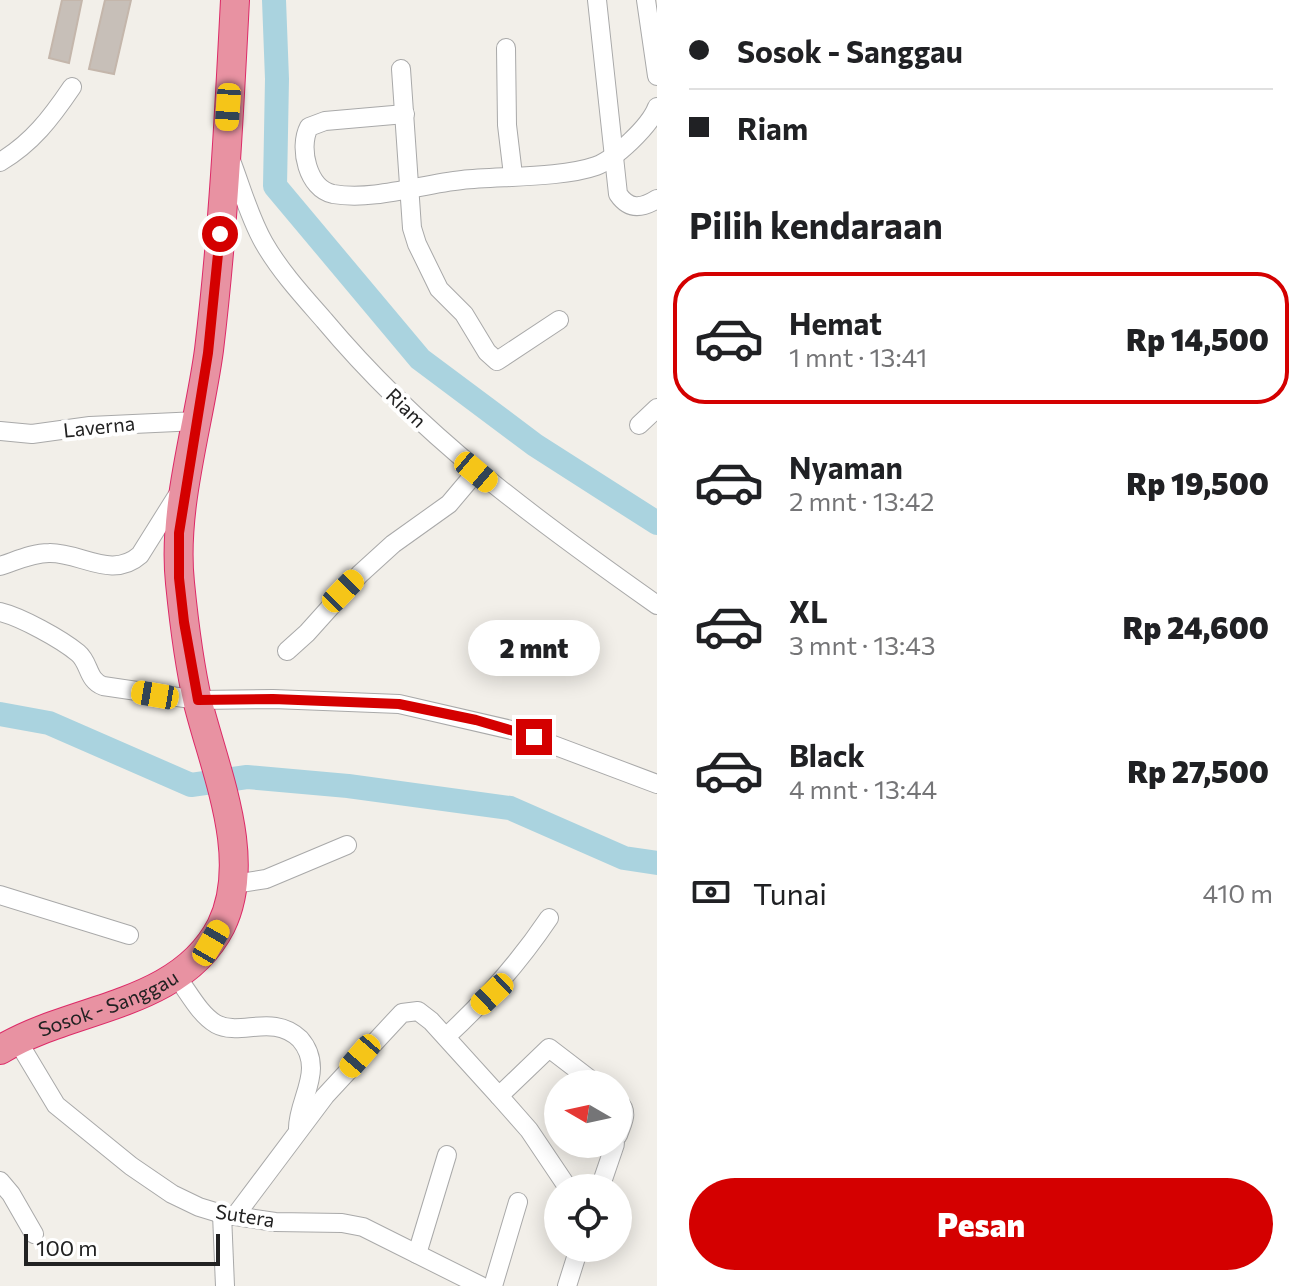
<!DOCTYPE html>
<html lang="id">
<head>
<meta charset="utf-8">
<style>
	body { margin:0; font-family:Commissioner,sans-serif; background:#f2f2f2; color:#202124; height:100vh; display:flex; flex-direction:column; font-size:30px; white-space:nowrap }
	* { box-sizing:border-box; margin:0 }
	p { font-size:26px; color:#757577 }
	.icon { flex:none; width:44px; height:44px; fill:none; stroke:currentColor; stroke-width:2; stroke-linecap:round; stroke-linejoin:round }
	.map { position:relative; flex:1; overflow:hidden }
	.panel { display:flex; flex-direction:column; background:#fff; width:648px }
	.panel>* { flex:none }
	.guide { display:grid; align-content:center; height:176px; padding:0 32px; background:#fff }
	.needle { width:52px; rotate:279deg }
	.fabs { position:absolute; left:544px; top:1070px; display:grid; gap:16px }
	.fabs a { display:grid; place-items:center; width:88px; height:88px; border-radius:50%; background:#fff; box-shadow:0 4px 20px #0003; font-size:40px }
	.scale { position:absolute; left:24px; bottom:20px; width:196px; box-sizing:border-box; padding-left:8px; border:4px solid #222; border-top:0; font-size:22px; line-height:28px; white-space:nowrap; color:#222; -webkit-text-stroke:6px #fff; paint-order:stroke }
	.end { position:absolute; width:36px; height:36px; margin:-18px; border:10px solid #d40000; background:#fff; box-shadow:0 0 0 4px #fff }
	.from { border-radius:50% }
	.bubble { position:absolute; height:56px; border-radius:28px; background:#fff; box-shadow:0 4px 20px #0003; font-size:26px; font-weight:800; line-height:56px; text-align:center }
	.car { position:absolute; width:24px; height:48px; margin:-24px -12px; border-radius:10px; box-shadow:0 0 6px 2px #0007; background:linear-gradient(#f5c518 24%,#345 0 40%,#f5c518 0 76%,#345 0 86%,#f5c518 0) }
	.guide b { display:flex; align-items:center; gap:28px; height:76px; font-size:30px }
	.guide b+b { border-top:2px solid #e0e0e0 }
	.guide i { width:20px; height:20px; background:#202124 }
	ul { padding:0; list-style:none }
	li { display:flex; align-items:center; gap:24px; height:132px; margin:0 16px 12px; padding:0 16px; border:4px solid transparent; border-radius:32px }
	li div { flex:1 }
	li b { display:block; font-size:30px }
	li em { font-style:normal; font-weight:800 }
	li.on { border-color:#d40000 }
	li>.icon { width:72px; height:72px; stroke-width:1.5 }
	h2 { padding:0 32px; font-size:36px; line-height:96px }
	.pay { display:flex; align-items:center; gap:20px; height:88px; padding:0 32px; font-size:30px }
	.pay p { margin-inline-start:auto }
	.action { display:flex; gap:16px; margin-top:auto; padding:16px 32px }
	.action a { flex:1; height:92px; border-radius:48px; background:#d40000; color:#fff; font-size:32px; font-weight:800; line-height:92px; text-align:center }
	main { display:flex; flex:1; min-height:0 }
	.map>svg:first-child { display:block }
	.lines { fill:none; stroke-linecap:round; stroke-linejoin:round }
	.river { stroke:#aad3df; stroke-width:24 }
	.building { fill:#c7bfb8; stroke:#c4b6ab; stroke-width:2 }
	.minor-casing { stroke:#a9a9a9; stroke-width:20 }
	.highway-casing { stroke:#dc2a67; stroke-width:30 }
	.minor { stroke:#fff; stroke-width:18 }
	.highway { stroke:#e892a2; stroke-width:28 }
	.route { stroke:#d40000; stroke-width:10 }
	.labels { text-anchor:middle; stroke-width:8; stroke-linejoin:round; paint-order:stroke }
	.street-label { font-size:20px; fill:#222; stroke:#fff }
</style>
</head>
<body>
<main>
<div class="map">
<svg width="657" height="1286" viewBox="0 0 657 1286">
	<rect width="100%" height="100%" fill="#f2efe9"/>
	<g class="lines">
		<g class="river">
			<polyline points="274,0 277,79 275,186 420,359 535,445 657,523"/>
			<polyline points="0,714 49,723 191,785 247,777 348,786 510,808 624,858 657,863"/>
		</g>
	</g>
	<g class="building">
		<polygon points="62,0 82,0 69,63 49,58"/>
		<polygon points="105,0 131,0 114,74 89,69"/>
	</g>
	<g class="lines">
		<defs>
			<g id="minor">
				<path d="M597,0L618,194C629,210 641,209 657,199"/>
				<polyline points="646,0 657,76"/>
				<polyline points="506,48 507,125 513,175"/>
				<polyline points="401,69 412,228 417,244 439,289 464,314 487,352 497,361 559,320"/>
				<path d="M405,114L325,121L309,127C298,148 308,189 333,194C375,201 421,184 462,180C499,176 562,178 596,166C615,159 650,126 657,107"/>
				<path d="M230,158C241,186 249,217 264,243C280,271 303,296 324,320C421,436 535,519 657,605"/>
				<path d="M0,162C32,143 51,118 72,87"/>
				<polyline points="639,425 657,408"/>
				<polyline points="0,431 32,434 90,426 198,421"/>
				<path d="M0,566C16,561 32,553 49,553C80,552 112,580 140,555L182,488"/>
				<path d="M0,612C21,617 61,639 78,653C90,663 87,680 103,686L198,700L273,699L399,704L516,731L657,784"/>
				<polyline points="287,651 307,633 360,574 393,544 449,504 476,472"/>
				<polyline points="234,884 266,879 347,845"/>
				<polyline points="0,895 129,935"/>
				<path d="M176,976C188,991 199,1014 216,1024C240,1037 273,1013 300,1039C307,1047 311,1057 311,1068C311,1088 298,1108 298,1128"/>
				<path d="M447,1036C487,999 518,964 549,918"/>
				<polyline points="17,1040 56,1105 131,1166 172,1194 199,1207 222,1214 275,1222 342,1223 363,1227 481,1286"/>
				<polyline points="499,1096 529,1130 568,1188"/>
				<path d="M618,1102C630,1112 622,1123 618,1135"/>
				<polyline points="0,1181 11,1194 34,1234"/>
				<polyline points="600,1188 615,1144"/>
				<polyline points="222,1214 225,1286"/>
				<polyline points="235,1216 325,1096 402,1013 418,1011 431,1021 499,1096 549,1048 596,1084"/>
				<polyline points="417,1254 447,1155"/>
				<polyline points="493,1286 518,1202"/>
				<polyline points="567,1286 579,1248"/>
			</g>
			<g id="highway">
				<path id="s1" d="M0,1050C71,1006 179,1008 221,926C254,859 215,771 198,703C189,664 184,623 180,583C172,508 199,425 209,350C223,234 229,117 235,0"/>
			</g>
		</defs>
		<use href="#minor" class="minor-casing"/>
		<use href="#highway" class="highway-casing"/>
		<use href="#minor" class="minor"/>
		<use href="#highway" class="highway"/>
	</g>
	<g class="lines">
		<polyline class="route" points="220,234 208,353 179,533 179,578 184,622 198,700 273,699 399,704 476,720 534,737"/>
	</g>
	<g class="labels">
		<g class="street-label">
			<text transform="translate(406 408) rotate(44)" y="7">Riam</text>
			<text transform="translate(99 427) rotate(-6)" y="7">Laverna</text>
			<text dy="7" stroke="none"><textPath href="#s1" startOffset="118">Sosok - Sanggau</textPath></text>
			<text transform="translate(245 1216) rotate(9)" y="7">Sutera</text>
		</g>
	</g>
</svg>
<div class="fabs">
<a><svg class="needle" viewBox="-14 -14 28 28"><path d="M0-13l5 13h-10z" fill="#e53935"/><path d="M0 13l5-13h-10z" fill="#757577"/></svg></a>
<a><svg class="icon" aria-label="locate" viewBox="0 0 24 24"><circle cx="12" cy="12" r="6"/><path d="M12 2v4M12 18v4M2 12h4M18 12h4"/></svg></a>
</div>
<div class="scale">100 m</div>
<i class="end from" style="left:220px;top:234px"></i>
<i class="end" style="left:534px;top:737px"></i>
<div class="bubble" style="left:468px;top:620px;width:132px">2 mnt</div>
<i class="car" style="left:228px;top:107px;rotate:184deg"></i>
<i class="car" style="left:476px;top:472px;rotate:130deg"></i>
<i class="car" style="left:343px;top:591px;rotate:44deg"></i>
<i class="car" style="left:155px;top:695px;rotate:280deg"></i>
<i class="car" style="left:211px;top:943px;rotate:30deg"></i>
<i class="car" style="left:492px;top:994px;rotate:227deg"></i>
<i class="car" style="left:360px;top:1056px;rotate:221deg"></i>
</div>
<section class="panel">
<div class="guide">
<b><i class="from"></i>Sosok - Sanggau</b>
<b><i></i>Riam</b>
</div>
<h2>Pilih kendaraan</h2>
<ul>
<li class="on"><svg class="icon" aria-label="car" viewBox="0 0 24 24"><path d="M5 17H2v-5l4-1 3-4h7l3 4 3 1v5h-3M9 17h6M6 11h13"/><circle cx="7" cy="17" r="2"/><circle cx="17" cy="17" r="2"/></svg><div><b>Hemat</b><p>1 mnt · 13:41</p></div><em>Rp 14,500</em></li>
<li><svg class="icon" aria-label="car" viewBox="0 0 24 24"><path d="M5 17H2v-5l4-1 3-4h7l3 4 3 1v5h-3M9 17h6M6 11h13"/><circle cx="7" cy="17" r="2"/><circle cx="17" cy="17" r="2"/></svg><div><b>Nyaman</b><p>2 mnt · 13:42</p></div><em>Rp 19,500</em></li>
<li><svg class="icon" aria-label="car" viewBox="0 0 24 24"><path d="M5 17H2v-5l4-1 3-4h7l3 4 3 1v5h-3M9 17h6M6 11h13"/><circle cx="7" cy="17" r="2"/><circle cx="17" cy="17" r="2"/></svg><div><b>XL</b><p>3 mnt · 13:43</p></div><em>Rp 24,600</em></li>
<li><svg class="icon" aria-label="car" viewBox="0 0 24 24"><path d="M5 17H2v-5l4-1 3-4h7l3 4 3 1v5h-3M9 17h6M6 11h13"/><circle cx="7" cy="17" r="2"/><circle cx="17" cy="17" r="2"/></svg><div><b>Black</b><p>4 mnt · 13:44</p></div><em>Rp 27,500</em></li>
</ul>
<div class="pay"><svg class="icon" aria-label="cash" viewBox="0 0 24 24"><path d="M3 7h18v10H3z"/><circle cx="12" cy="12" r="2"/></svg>Tunai<p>410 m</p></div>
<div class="action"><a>Pesan</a></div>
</section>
</main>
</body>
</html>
